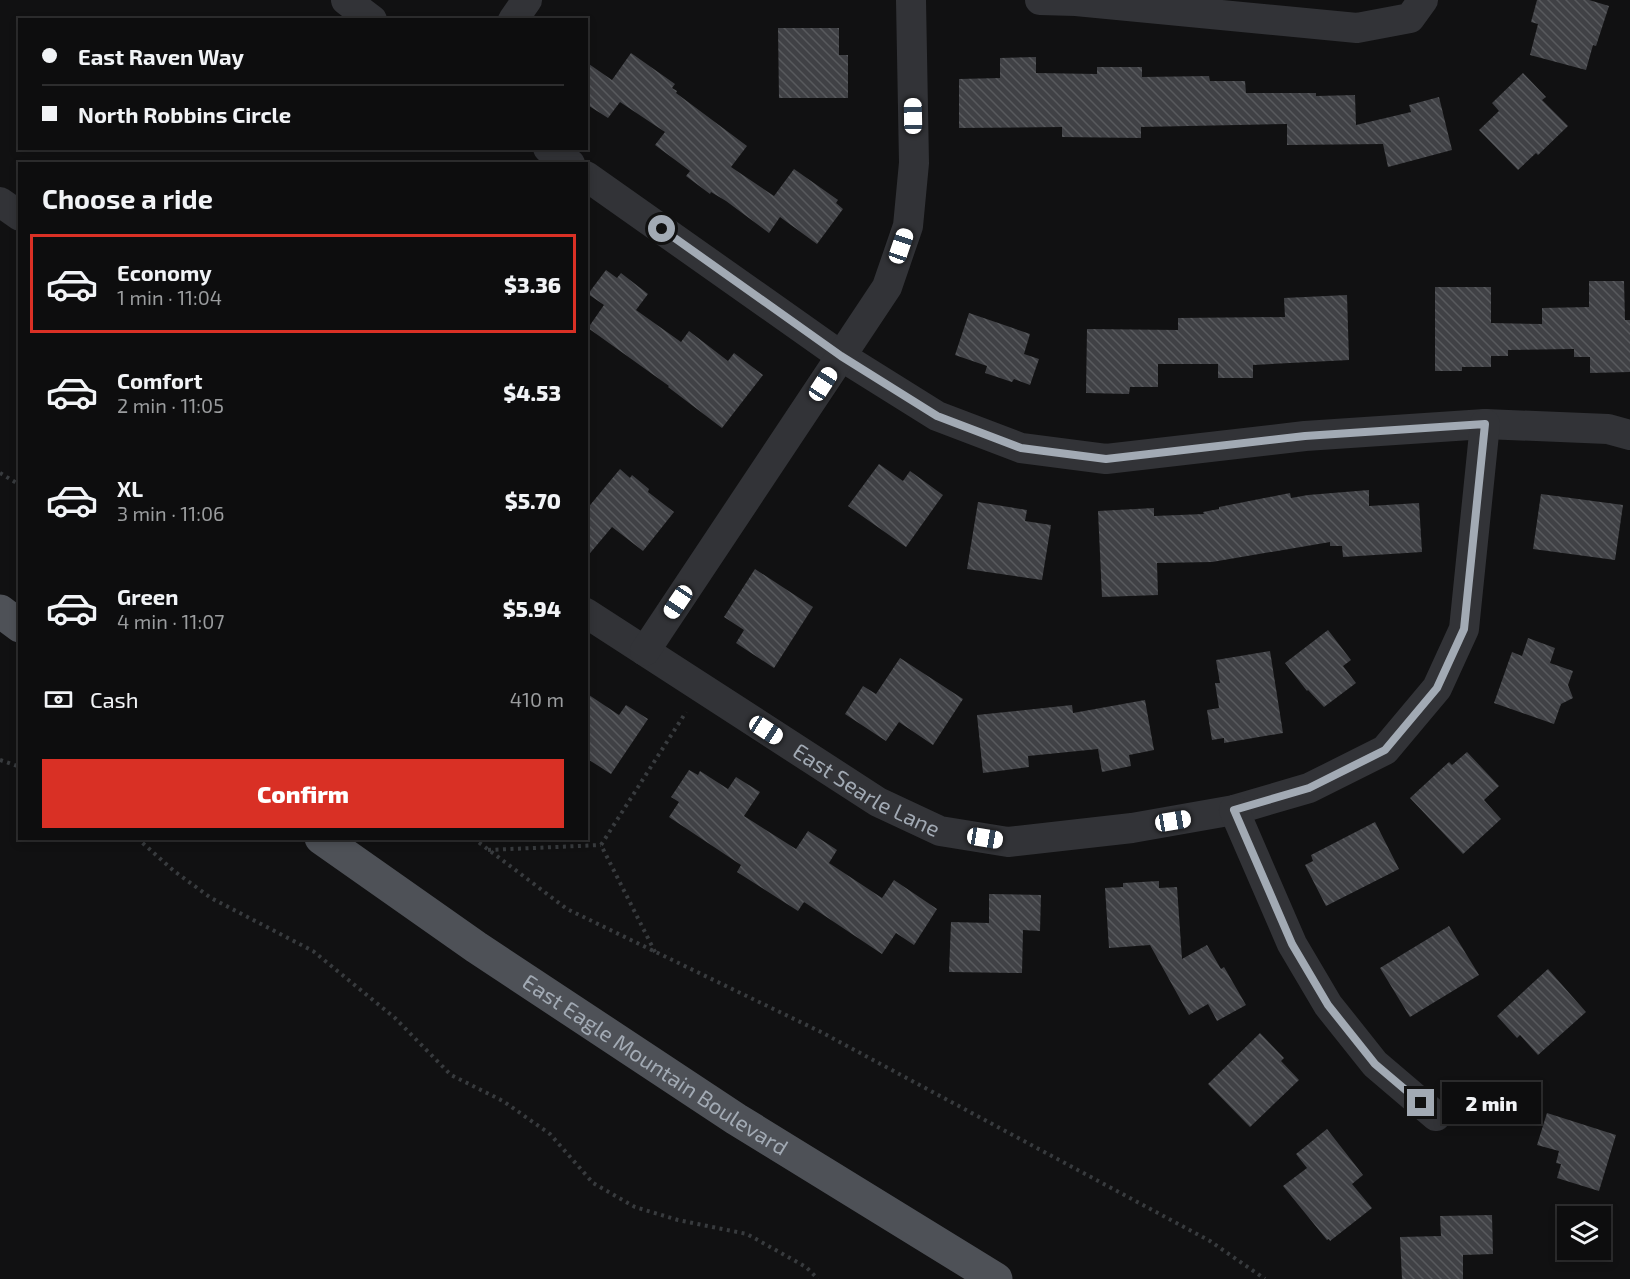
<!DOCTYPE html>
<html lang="en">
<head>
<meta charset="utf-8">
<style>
	body { margin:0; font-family:"Exo 2",sans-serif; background:#161617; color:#f1f3f6; height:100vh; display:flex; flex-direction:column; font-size:22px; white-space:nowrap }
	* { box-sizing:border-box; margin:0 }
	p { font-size:20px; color:#9a9c9e }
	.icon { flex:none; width:33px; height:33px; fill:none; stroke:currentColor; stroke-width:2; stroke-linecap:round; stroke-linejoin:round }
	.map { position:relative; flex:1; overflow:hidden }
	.sheet { position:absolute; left:18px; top:162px; width:570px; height:678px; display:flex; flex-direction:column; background:#0d0d0e; border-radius:0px; box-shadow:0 3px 9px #0003,0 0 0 2px #2d2d2e }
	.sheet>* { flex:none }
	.hud { position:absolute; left:18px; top:18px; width:570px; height:132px; border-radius:0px; box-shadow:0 3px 9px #0003,0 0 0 2px #2d2d2e; display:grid; align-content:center; height:132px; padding:0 24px; background:#0d0d0e }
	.controls { position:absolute; left:1557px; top:1206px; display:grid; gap:12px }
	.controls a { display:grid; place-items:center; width:54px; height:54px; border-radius:0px; background:#0d0d0e; box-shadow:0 3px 9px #0003,0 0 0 2px #2d2d2e; font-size:30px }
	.end { position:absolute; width:27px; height:27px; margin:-14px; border:8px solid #a2aab4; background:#111; box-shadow:0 0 0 3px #111 }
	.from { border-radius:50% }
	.bubble { position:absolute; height:42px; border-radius:0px; background:#0d0d0e; box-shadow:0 3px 9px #0003,0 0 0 2px #2d2d2e; font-size:20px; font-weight:800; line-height:42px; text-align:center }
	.car { position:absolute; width:18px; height:36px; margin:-18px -9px; border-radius:8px; box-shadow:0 0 4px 2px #0007; background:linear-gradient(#fff 24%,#345 0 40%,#fff 0 76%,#345 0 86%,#fff 0) }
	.hud b { display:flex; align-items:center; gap:21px; height:57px; font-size:22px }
	.hud b+b { border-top:2px solid #2d2d2e }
	.hud i { width:15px; height:15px; background:#f1f3f6 }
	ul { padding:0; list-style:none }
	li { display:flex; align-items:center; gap:18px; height:99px; margin:0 12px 9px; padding:0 12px; border:3px solid transparent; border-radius:0px }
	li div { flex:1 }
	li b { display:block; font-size:22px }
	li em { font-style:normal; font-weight:800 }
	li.current { border-color:#d93025 }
	li>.icon { width:54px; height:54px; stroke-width:1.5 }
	h2 { padding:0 24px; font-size:27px; line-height:72px }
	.pay { display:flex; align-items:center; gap:15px; height:66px; padding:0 24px; font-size:22px }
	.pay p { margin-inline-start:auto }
	.primary-button { display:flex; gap:12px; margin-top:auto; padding:12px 24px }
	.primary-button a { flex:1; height:69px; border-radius:0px; background:#d93025; color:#fff; font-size:24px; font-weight:800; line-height:69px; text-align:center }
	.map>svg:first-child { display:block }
	.building { fill:url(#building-back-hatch) }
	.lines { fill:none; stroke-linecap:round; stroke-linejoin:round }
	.path { stroke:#383b3e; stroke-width:4; stroke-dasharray:3 4.5; stroke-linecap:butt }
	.minor { stroke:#323337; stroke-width:30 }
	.major { stroke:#4e5157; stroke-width:33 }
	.route { stroke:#a2aab4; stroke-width:8 }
	.labels { text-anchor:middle; stroke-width:4.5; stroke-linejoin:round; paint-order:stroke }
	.street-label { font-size:22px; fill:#a2aab4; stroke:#0c0c0d }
</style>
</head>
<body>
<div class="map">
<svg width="1630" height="1279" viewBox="0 0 1630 1279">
	<defs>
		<pattern id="building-back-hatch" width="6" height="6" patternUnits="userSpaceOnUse" patternTransform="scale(1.5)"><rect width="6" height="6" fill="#404145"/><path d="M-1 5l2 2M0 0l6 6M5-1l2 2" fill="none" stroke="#585a5d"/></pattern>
	</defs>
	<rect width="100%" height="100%" fill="#111112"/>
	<g class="building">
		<polygon points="1537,0 1589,0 1609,6 1596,46 1593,45 1586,70 1530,55 1538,24 1531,22"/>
		<polygon points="778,28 839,28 839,55 848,55 848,98 779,98"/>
		<polygon points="631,53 675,84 672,88 677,91 676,93 747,146 731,167 774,196 794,169 838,200 836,203 843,209 817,244 780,217 769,233 726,201 711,192 710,194 686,176 690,171 655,145 665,132 620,102 608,118 586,104 586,62 612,80"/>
		<polygon points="1036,57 1036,73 1097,74 1097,67 1142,67 1142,77 1209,76 1210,81 1245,81 1246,93 1316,93 1316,96 1355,95 1356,125 1411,112 1409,105 1439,97 1452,150 1388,167 1383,144 1287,145 1287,124 1141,127 1141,138 1062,137 1062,127 959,128 959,79 1000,78 1000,58"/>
		<polygon points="1523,73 1546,97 1542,100 1568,126 1538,155 1536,153 1518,170 1479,130 1499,111 1492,103"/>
		<polygon points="606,270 617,278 621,273 648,294 636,310 681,342 689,331 728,361 734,353 763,375 722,428 668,387 669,386 588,328 604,305 588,294"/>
		<polygon points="1589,281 1624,281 1625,320 1630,320 1630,372 1590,373 1590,357 1574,357 1574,349 1508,350 1508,356 1491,356 1491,367 1462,367 1462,371 1435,371 1435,287 1491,287 1491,323 1542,324 1542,308 1589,307"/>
		<polygon points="1347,295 1349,360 1253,365 1253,378 1218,378 1218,364 1158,364 1158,387 1130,387 1129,394 1086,393 1087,329 1178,330 1178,318 1285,317 1284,298"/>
		<polygon points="969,313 1030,334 1024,354 1039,359 1030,385 1014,379 1012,382 985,373 987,366 955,355"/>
		<polygon points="879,464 903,481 910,471 943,495 906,547 848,506"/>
		<polygon points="620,469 630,478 632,475 649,489 648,492 674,512 643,551 612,527 586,558 586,510"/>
		<polygon points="1369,490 1369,506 1419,503 1422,552 1343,557 1342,546 1330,546 1330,542 1212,562 1157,563 1158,595 1102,597 1098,511 1154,508 1154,516 1204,514 1203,512 1219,509 1219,507 1290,493 1291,498 1308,495"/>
		<polygon points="1541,494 1623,505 1615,560 1533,549"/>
		<polygon points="978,502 1027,510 1025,521 1051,525 1042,580 967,569"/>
		<polygon points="755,569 813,607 774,668 736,643 744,630 724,617"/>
		<polygon points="1328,630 1351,660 1343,666 1356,683 1324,707 1308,690 1307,691 1285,663"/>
		<polygon points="1528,638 1555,648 1550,663 1573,671 1568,685 1573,698 1561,704 1554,724 1494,703 1512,652 1522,656"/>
		<polygon points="1270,651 1283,733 1224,743 1224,738 1212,740 1207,710 1219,708 1215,683 1220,683 1216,660"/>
		<polygon points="900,658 963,699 933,745 899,722 886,741 845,714 863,686 876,694"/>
		<polygon points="586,693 619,715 626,705 648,719 611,774 586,758"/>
		<polygon points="1145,700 1154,750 1129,755 1131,766 1102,772 1098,749 1028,756 1029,767 983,773 977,715 1072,705 1073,713"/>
		<polygon points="1467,752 1499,786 1484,800 1501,819 1463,854 1410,798 1449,762 1452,765"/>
		<polygon points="689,770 698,775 700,771 728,789 736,777 760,792 744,816 796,849 808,831 837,850 829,863 882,898 894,880 937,909 914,945 896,933 882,954 804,902 798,911 737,872 741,865 669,817 679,802 671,797"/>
		<polygon points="1375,822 1399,869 1326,906 1305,865 1313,861 1311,855"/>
		<polygon points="1159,881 1159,888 1177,887 1182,959 1207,945 1221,969 1224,967 1246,1005 1217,1021 1208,1004 1189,1015 1150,945 1109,948 1105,888 1123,887 1123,883"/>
		<polygon points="989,894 1041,895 1040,931 1023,930 1022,973 949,972 951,922 989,923"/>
		<polygon points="1449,926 1479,975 1410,1017 1380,968"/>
		<polygon points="1548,969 1586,1012 1538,1055 1520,1035 1517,1038 1497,1016"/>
		<polygon points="1260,1033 1284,1058 1281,1061 1299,1080 1250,1127 1208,1084"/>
		<polygon points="1547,1113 1616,1135 1599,1191 1557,1178 1561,1164 1556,1163 1559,1151 1537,1145"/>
		<polygon points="1327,1129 1363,1175 1352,1184 1372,1208 1330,1241 1329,1239 1327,1240 1283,1186 1307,1168 1296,1154"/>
		<polygon points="1492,1215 1493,1254 1463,1255 1463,1279 1402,1279 1400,1237 1441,1236 1440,1216"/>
	</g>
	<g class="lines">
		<g class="path">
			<polyline points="0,473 20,485"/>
			<polyline points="0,760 20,767"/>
			<polyline points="137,838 174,871 211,898 313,951 395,1018 451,1075 503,1101 550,1134 593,1183 635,1207 678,1220 747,1234 806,1267 818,1279"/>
			<polyline points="473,838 567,909 821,1032 1210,1241 1265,1279"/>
			<polyline points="488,850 601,845"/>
			<polyline points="655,952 601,845 686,712"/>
		</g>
		<g class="minor">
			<polyline points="346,0 372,20"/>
			<polyline points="1040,0 1076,1 1357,28 1410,18 1423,0"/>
			<polyline points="513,20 527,0"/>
			<polyline points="548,148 570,164"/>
			<polyline points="586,176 841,356 937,416 1021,448 1106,459 1305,436 1485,424 1608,429 1630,435"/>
			<polyline points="0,202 20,216"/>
			<path id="s1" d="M586,613L878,802L940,831L1008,842L1132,828L1234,810L1309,788L1385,750L1437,688L1464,629L1485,424"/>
			<polyline points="645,651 887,287 908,226 914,163 911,0"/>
			<polyline points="1234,810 1292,944 1328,1005 1375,1064 1436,1116"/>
		</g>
		<g class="major">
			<polyline points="0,611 20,626"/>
			<path id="s2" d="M321,838L476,947L736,1119L996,1279"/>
		</g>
	</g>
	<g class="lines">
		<polyline class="route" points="662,229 841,356 937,416 1021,448 1106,459 1305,436 1485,424 1464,629 1437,688 1385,750 1309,788 1234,810 1292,944 1328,1005 1375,1064 1421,1103"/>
	</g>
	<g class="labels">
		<g class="street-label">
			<text dy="8" stroke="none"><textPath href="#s1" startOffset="332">East Searle Lane</textPath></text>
			<text dy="8" stroke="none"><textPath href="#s2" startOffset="404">East Eagle Mountain Boulevard</textPath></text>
		</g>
	</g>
</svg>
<div class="controls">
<a><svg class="icon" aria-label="layers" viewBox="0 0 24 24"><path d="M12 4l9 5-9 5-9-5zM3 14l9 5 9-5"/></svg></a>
</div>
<i class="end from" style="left:662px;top:229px"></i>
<i class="end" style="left:1421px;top:1103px"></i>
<div class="bubble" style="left:1442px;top:1082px;width:99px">2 min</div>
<i class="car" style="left:913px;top:116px;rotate:359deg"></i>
<i class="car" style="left:901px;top:246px;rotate:19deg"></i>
<i class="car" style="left:823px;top:384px;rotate:33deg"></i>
<i class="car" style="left:678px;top:602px;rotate:214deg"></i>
<i class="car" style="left:766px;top:730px;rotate:123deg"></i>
<i class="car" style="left:1173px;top:821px;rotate:80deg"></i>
<i class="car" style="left:985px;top:838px;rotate:99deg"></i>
<div class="hud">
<b><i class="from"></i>East Raven Way</b>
<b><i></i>North Robbins Circle</b>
</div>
<section class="sheet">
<h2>Choose a ride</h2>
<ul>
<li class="current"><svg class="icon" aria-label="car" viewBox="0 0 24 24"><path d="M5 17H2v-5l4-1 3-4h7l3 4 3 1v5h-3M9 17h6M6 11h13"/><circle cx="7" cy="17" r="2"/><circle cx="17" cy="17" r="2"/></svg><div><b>Economy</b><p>1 min · 11:04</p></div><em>$3.36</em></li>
<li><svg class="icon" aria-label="car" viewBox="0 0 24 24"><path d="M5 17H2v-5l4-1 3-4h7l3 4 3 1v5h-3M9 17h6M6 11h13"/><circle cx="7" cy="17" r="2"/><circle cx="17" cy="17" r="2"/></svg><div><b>Comfort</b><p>2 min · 11:05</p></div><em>$4.53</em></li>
<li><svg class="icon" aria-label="car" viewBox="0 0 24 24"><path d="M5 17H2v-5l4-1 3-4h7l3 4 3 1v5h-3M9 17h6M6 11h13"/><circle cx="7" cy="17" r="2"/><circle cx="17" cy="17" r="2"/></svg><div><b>XL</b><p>3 min · 11:06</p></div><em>$5.70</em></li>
<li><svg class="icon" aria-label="car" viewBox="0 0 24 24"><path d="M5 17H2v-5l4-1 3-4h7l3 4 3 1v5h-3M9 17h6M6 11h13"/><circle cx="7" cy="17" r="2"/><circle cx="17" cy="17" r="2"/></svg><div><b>Green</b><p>4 min · 11:07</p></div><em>$5.94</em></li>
</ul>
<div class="pay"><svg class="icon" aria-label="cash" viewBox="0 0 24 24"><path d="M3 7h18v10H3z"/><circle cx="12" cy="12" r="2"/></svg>Cash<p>410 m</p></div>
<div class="primary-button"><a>Confirm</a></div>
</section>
</div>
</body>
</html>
